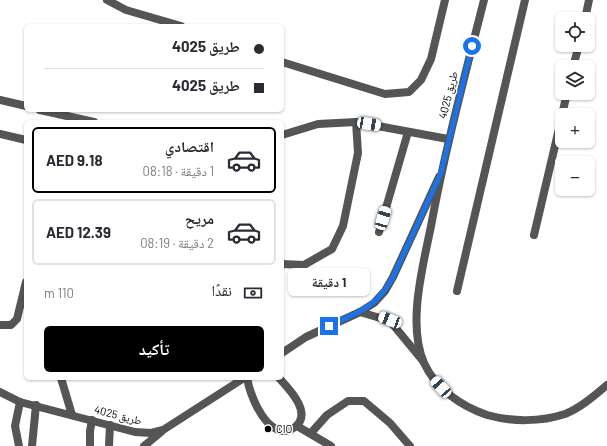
<!DOCTYPE html>
<html lang="ar">
<head>
<meta charset="utf-8">
<style>
	body { margin:0; font-family:Barlow,"Noto Naskh Arabic",sans-serif; background:#f2f2f3; color:#2b2b33; direction:rtl; height:100vh; display:flex; flex-direction:column; font-size:15px; white-space:nowrap }
	* { box-sizing:border-box; margin:0 }
	p { font-size:13px; color:#7c7c81 }
	.icon { flex:none; width:22px; height:22px; fill:none; stroke:currentColor; stroke-width:2; stroke-linecap:round; stroke-linejoin:round }
	.map { position:relative; flex:1; overflow:hidden; direction:ltr }
	.details { position:absolute; left:24px; top:120px; width:260px; height:260px; display:flex; flex-direction:column; background:#fff; border-radius:6px; box-shadow:0 1px 3px #0004; direction:rtl }
	.details>* { flex:none }
	.guide { position:absolute; left:24px; top:24px; width:260px; height:88px; border-radius:6px; box-shadow:0 1px 3px #0004; direction:rtl; display:grid; align-content:center; height:88px; padding:0 20px; background:#fff }
	.fabs { position:absolute; left:555px; top:12px; display:grid; gap:8px }
	.fabs a { display:grid; place-items:center; width:40px; height:40px; border-radius:6px; background:#fff; box-shadow:0 1px 3px #0004; font-size:20px }
	.end { position:absolute; width:18px; height:18px; margin:-9px; border:5px solid #1a73e8; background:#fff; box-shadow:0 0 0 2px #fff }
	.from { border-radius:50% }
	.bubble { position:absolute; height:28px; border-radius:6px; background:#fff; box-shadow:0 1px 3px #0004; font-size:13px; font-weight:700; line-height:28px; text-align:center; direction:rtl }
	.car { position:absolute; width:12px; height:24px; margin:-12px -6px; border-radius:5px; box-shadow:0 0 3px 1px #0007; background:linear-gradient(#fff 24%,#345 0 40%,#fff 0 76%,#345 0 86%,#fff 0) }
	.guide b { display:flex; align-items:center; gap:14px; height:38px; font-size:15px }
	.guide b+b { border-top:1px solid #e1e1e2 }
	.guide i { width:10px; height:10px; background:#2b2b33 }
	ul { padding:7px 0 0; list-style:none }
	li { display:flex; align-items:center; gap:12px; height:66px; margin:0 8px 6px; padding:0 12px; border:2px solid #e1e1e2; border-radius:6px }
	li div { flex:1 }
	li b { display:block; font-size:15px }
	li em { font-style:normal; font-weight:700 }
	li.selected { border-color:#000 }
	li>.icon { width:36px; height:36px; stroke-width:1.5 }
	.pay { display:flex; align-items:center; gap:10px; height:44px; padding:0 20px; font-size:15px }
	.pay p { margin-inline-start:auto }
	.action { display:flex; gap:8px; margin-top:auto; padding:8px 20px }
	.action a { flex:1; height:46px; border-radius:6px; background:#000; color:#fff; font-size:16px; font-weight:700; line-height:46px; text-align:center }
	.map>svg:first-child { display:block }
	.lines { fill:none; stroke-linecap:round; stroke-linejoin:round }
	.lane { stroke:#555; stroke-width:8 }
	.street { stroke:#555; stroke-width:8 }
	.route { stroke:#1a73e8; stroke-width:5 }
	.poi-dot { fill:#000; stroke:#fff; stroke-width:1.5 }
	.labels { text-anchor:middle; stroke-width:3; stroke-linejoin:round; paint-order:stroke }
	.street-label { font-size:11px; fill:#000; stroke:#fff }
	.poi-label { font-size:11px; fill:#000; stroke:#fff; text-anchor:start }
</style>
</head>
<body>
<div class="map">
<svg width="607" height="446" viewBox="0 0 607 446">
	<rect width="100%" height="100%" fill="#fff"/>
	<g class="lines">
		<g class="lane">
			<polyline points="107,0 126,10 181,26"/>
			<polyline points="585,19 589,0"/>
			<polyline points="282,62 385,94 409,92 421,80 431,59 445,0"/>
			<polyline points="573,67 579,45"/>
			<polyline points="0,100 26,106"/>
			<polyline points="40,110 94,122"/>
			<polyline points="562,115 567,93"/>
			<polyline points="0,134 26,140"/>
			<polyline points="282,135 318,124 356,122 448,139"/>
			<polyline points="379,232 408,132"/>
			<polyline points="534,235 562,116"/>
			<polyline points="282,264 304,265 332,249 343,226 358,153 356,122"/>
			<polyline points="457,291 525,0"/>
			<polyline points="360,312 390,321 423,361"/>
			<polyline points="0,325 11,325 17,319 26,282"/>
			<polyline points="282,353 306,337 360,312 374,303 385,291 393,277 439,177"/>
			<polyline points="61,378 72,415"/>
			<path d="M247,378C250,394 261,423 278,430C284,432 290,431 295,427C313,413 289,389 279,378"/>
			<polyline points="0,392 20,402 135,432 151,433 163,430 244,378"/>
			<polyline points="297,426 331,446"/>
			<polyline points="311,433 327,415 348,401 364,401 390,423 410,446"/>
			<polyline points="19,446 15,426 20,402"/>
			<polyline points="32,446 36,405"/>
			<polyline points="90,446 90,431 92,420"/>
			<polyline points="109,446 110,425"/>
			<polyline points="144,446 161,432"/>
		</g>
		<path class="street" d="M484,0C465,75 445,150 431,226C423,266 407,324 424,363C436,389 461,406 487,415C512,422 541,422 565,414C580,408 594,396 607,385"/>
	</g>
	<g class="lines">
		<path class="route" d="M329,326C359,312 376,308 393,277L441,173L472,46"/>
	</g>
	<circle class="poi-dot" cx="268" cy="429" r="4"/>
	<g class="labels">
		<g class="street-label">
			<text transform="translate(448 95) rotate(-76)" y="4">طريق 4025</text>
			<text transform="translate(118 415) rotate(14)" y="4">طريق 4025</text>
		</g>
		<g class="poi-label">
			<text x="276" y="433">CIO</text>
		</g>
	</g>
</svg>
<div class="fabs">
<a><svg class="icon" aria-label="locate" viewBox="0 0 24 24"><circle cx="12" cy="12" r="6"/><path d="M12 2v4M12 18v4M2 12h4M18 12h4"/></svg></a>
<a><svg class="icon" aria-label="layers" viewBox="0 0 24 24"><path d="M12 4l9 5-9 5-9-5zM3 14l9 5 9-5"/></svg></a>
<a>+</a>
<a>−</a>
</div>
<i class="end from" style="left:472px;top:46px"></i>
<i class="end" style="left:329px;top:326px"></i>
<div class="bubble" style="left:288px;top:268px;width:82px">1 دقيقة</div>
<i class="car" style="left:369px;top:124px;rotate:99deg"></i>
<i class="car" style="left:383px;top:218px;rotate:16deg"></i>
<i class="car" style="left:390px;top:320px;rotate:291deg"></i>
<i class="car" style="left:441px;top:387px;rotate:318deg"></i>
<div class="guide">
<b><i class="from"></i>طريق 4025</b>
<b><i></i>طريق 4025</b>
</div>
<section class="details">
<ul>
<li class="selected"><svg class="icon" aria-label="car" viewBox="0 0 24 24"><path d="M5 17H2v-5l4-1 3-4h7l3 4 3 1v5h-3M9 17h6M6 11h13"/><circle cx="7" cy="17" r="2"/><circle cx="17" cy="17" r="2"/></svg><div><b>اقتصادي</b><p>1 دقيقة · 08:18</p></div><em>AED 9.18</em></li>
<li><svg class="icon" aria-label="car" viewBox="0 0 24 24"><path d="M5 17H2v-5l4-1 3-4h7l3 4 3 1v5h-3M9 17h6M6 11h13"/><circle cx="7" cy="17" r="2"/><circle cx="17" cy="17" r="2"/></svg><div><b>مريح</b><p>2 دقيقة · 08:19</p></div><em>AED 12.39</em></li>
</ul>
<div class="pay"><svg class="icon" aria-label="cash" viewBox="0 0 24 24"><path d="M3 7h18v10H3z"/><circle cx="12" cy="12" r="2"/></svg>نقدًا<p>110 m</p></div>
<div class="action"><a>تأكيد</a></div>
</section>
</div>
</body>
</html>
